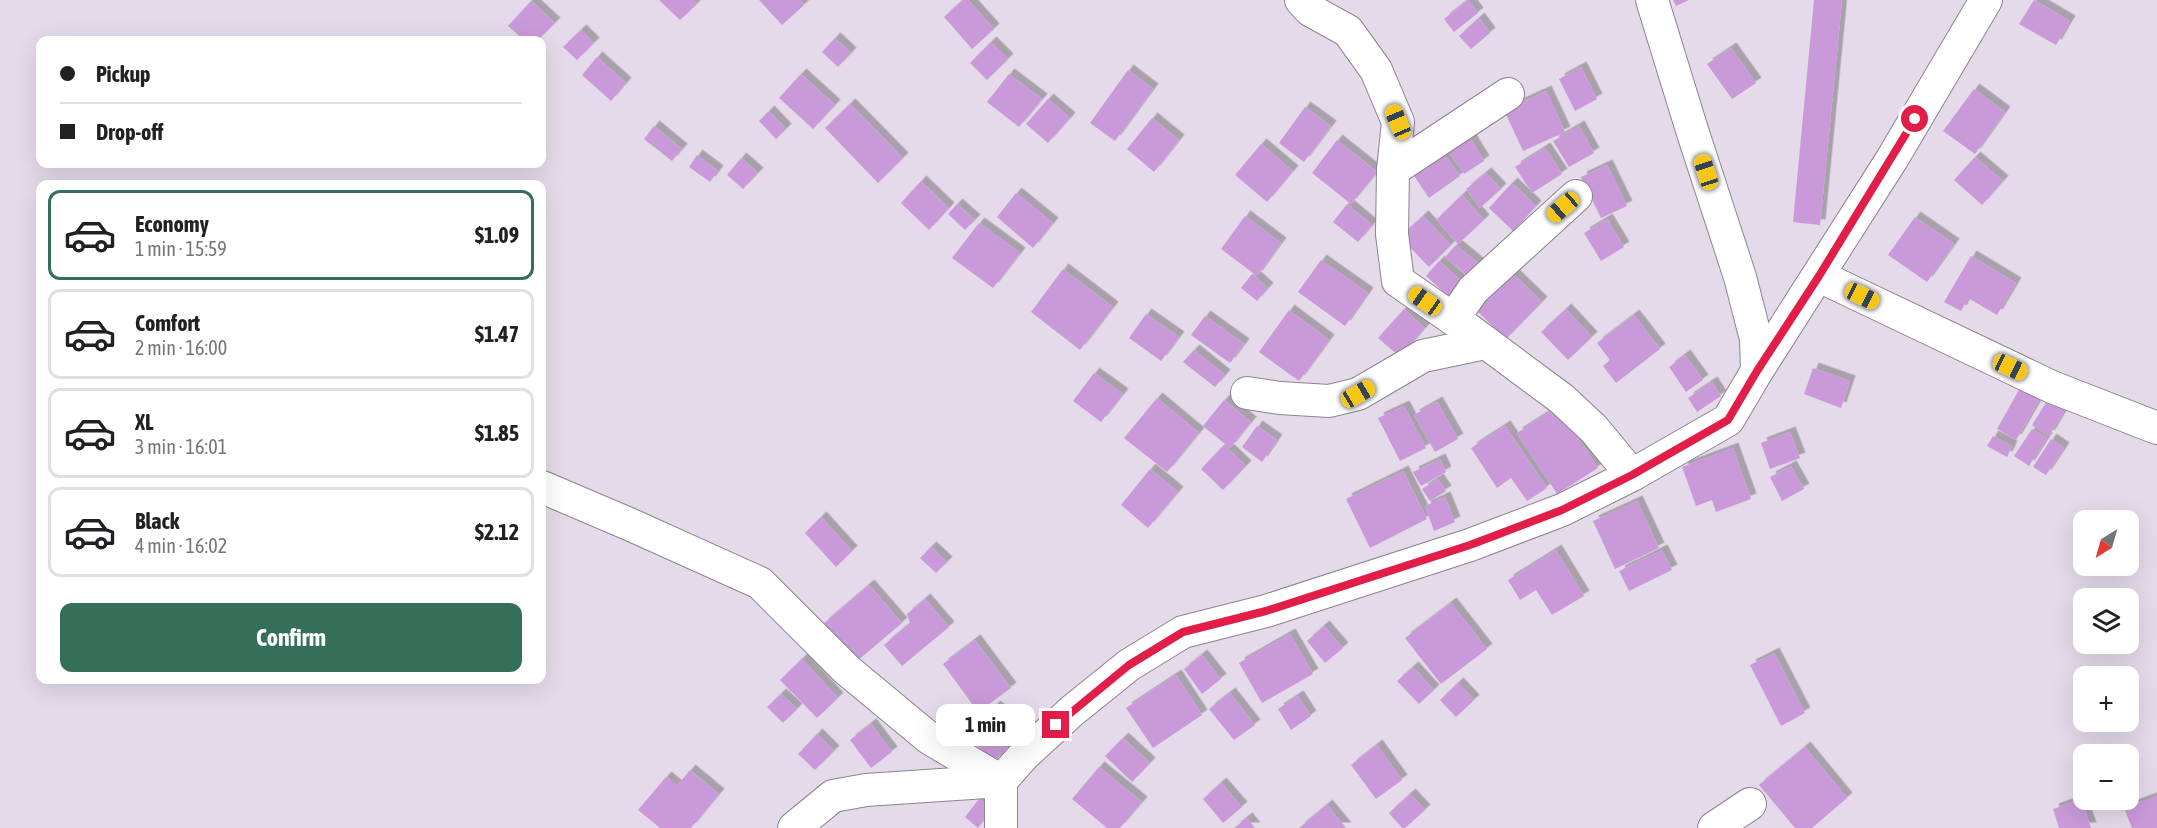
<!DOCTYPE html>
<html lang="en">
<head>
<meta charset="utf-8">
<style>
	body { margin:0; font-family:"Asap Condensed",sans-serif; background:#f6f6f6; color:#202124; height:100vh; display:flex; flex-direction:column; font-size:22px; white-space:nowrap }
	* { box-sizing:border-box; margin:0 }
	p { font-size:20px; color:#757577 }
	.icon { flex:none; width:33px; height:33px; fill:none; stroke:currentColor; stroke-width:2; stroke-linecap:round; stroke-linejoin:round }
	.map { position:relative; flex:1; overflow:hidden }
	.drawer { position:absolute; left:36px; top:180px; width:510px; height:504px; display:flex; flex-direction:column; background:#fff; border-radius:12px; box-shadow:0 6px 24px #0002 }
	.drawer>* { flex:none }
	.hud { position:absolute; left:36px; top:36px; width:510px; height:132px; border-radius:12px; box-shadow:0 6px 24px #0002; display:grid; align-content:center; height:132px; padding:0 24px; background:#fff }
	.needle { width:39px; rotate:217deg }
	.buttons { position:absolute; left:2073px; top:510px; display:grid; gap:12px }
	.buttons a { display:grid; place-items:center; width:66px; height:66px; border-radius:12px; background:#fff; box-shadow:0 6px 24px #0002; font-size:30px }
	.end { position:absolute; width:27px; height:27px; margin:-14px; border:8px solid #e11d48; background:#fff; box-shadow:0 0 0 3px #fff }
	.from { border-radius:50% }
	.bubble { position:absolute; height:42px; border-radius:12px; background:#fff; box-shadow:0 6px 24px #0002; font-size:20px; font-weight:700; line-height:42px; text-align:center }
	.car { position:absolute; width:18px; height:36px; margin:-18px -9px; border-radius:8px; box-shadow:0 0 4px 2px #0007; background:linear-gradient(#f5c518 24%,#345 0 40%,#f5c518 0 76%,#345 0 86%,#f5c518 0) }
	.hud b { display:flex; align-items:center; gap:21px; height:57px; font-size:22px }
	.hud b+b { border-top:2px solid #e0e0e0 }
	.hud i { width:15px; height:15px; background:#202124 }
	ul { padding:10px 0 0; list-style:none }
	li { display:flex; align-items:center; gap:18px; height:90px; margin:0 12px 9px; padding:0 12px; border:3px solid #e0e0e0; border-radius:12px }
	li div { flex:1 }
	li b { display:block; font-size:22px }
	li em { font-style:normal; font-weight:700 }
	li.current { border-color:#346f5a }
	li>.icon { width:54px; height:54px; stroke-width:1.5 }
	.primary-button { display:flex; gap:12px; margin-top:auto; padding:12px 24px }
	.primary-button a { flex:1; height:69px; border-radius:12px; background:#346f5a; color:#fff; font-size:24px; font-weight:700; line-height:69px; text-align:center }
	.map>svg:first-child { display:block }
	.building { fill:#ca99da; filter:url(#shadow) }
	.lines { fill:none; stroke-linecap:round; stroke-linejoin:round }
	.street-casing { stroke:#8d8390; stroke-width:34 }
	.street { stroke:#fff; stroke-width:32 }
	.route { stroke:#e11d48; stroke-width:8 }
</style>
</head>
<body>
<div class="map">
<svg width="2157" height="828" viewBox="0 0 2157 828">
	<defs>
		<filter id="shadow"><feDropShadow dx="5.5" dy="-5.5" stdDeviation="0" flood-color="#0004"/></filter>
	</defs>
	<rect width="100%" height="100%" fill="#e5dae9"/>
	<g class="building">
		<polygon points="659,0 693,0 697,4 680,20"/>
		<polygon points="759,0 800,0 804,5 782,25"/>
		<polygon points="963,0 968,0 994,29 972,49 944,17"/>
		<polygon points="1468,0 1478,13 1454,32 1444,19"/>
		<polygon points="1673,0 1689,0 1676,6"/>
		<polygon points="1814,0 1842,0 1820,225 1793,222"/>
		<polygon points="2034,0 2070,21 2056,45 2019,24"/>
		<polygon points="531,1 555,23 538,40 524,40 508,26"/>
		<polygon points="1479,18 1490,33 1471,49 1459,36"/>
		<polygon points="581,30 594,43 577,60 563,47"/>
		<polygon points="835,38 851,53 838,67 822,52"/>
		<polygon points="991,42 1008,59 987,80 970,63"/>
		<polygon points="1731,48 1756,83 1732,99 1707,64"/>
		<polygon points="597,57 626,83 611,101 582,75"/>
		<polygon points="1581,67 1597,99 1575,111 1559,79"/>
		<polygon points="1128,70 1153,89 1115,141 1090,123"/>
		<polygon points="801,74 835,105 813,129 779,98"/>
		<polygon points="1009,74 1042,99 1019,127 987,102"/>
		<polygon points="1974,89 2005,112 1975,154 1943,131"/>
		<polygon points="1546,91 1565,132 1523,151 1504,110"/>
		<polygon points="1048,99 1070,118 1048,143 1026,124"/>
		<polygon points="850,104 903,158 878,183 825,128"/>
		<polygon points="1305,107 1331,126 1304,162 1279,143"/>
		<polygon points="769,111 786,129 776,139 759,121"/>
		<polygon points="1152,118 1179,140 1154,172 1127,149"/>
		<polygon points="654,126 682,149 672,161 644,139"/>
		<polygon points="1579,126 1594,153 1569,167 1553,141"/>
		<polygon points="1470,138 1484,161 1464,174 1449,152"/>
		<polygon points="1337,140 1377,172 1351,204 1312,173"/>
		<polygon points="1261,144 1293,171 1267,202 1235,175"/>
		<polygon points="1545,148 1562,174 1532,193 1515,167"/>
		<polygon points="1442,151 1460,176 1429,198 1412,173"/>
		<polygon points="697,155 718,171 710,182 689,167"/>
		<polygon points="1975,157 2003,181 1982,205 1954,180"/>
		<polygon points="741,158 758,173 743,189 727,175"/>
		<polygon points="1607,165 1627,206 1601,218 1581,177"/>
		<polygon points="1486,173 1501,189 1480,208 1466,189"/>
		<polygon points="921,181 949,208 929,230 901,203"/>
		<polygon points="1512,183 1536,206 1513,231 1489,208"/>
		<polygon points="1016,193 1053,223 1033,248 997,217"/>
		<polygon points="1462,195 1484,220 1458,244 1436,220"/>
		<polygon points="957,204 975,220 965,230 948,214"/>
		<polygon points="1347,204 1372,225 1358,242 1333,222"/>
		<polygon points="1245,216 1281,243 1257,276 1221,249"/>
		<polygon points="1423,216 1451,245 1429,267 1400,237"/>
		<polygon points="1915,217 1954,244 1927,282 1888,255"/>
		<polygon points="1607,219 1624,247 1601,261 1584,233"/>
		<polygon points="979,223 1020,253 993,288 952,258"/>
		<polygon points="1456,245 1479,264 1468,276 1445,257"/>
		<polygon points="1971,256 2016,283 1997,315 1968,298 1961,311 1944,302"/>
		<polygon points="1321,260 1368,293 1345,326 1298,292"/>
		<polygon points="1439,261 1461,281 1448,296 1426,276"/>
		<polygon points="1063,269 1113,307 1080,350 1031,312"/>
		<polygon points="1510,271 1542,302 1506,339 1474,308"/>
		<polygon points="1252,274 1268,288 1257,301 1241,288"/>
		<polygon points="1404,309 1425,328 1400,357 1378,338"/>
		<polygon points="1566,309 1592,337 1568,360 1541,332"/>
		<polygon points="1289,310 1329,340 1299,381 1259,352"/>
		<polygon points="1146,314 1179,337 1161,361 1129,338"/>
		<polygon points="1634,315 1660,349 1616,383 1603,366 1610,360 1597,343"/>
		<polygon points="1205,316 1244,344 1230,363 1191,335"/>
		<polygon points="1194,350 1225,375 1215,387 1183,362"/>
		<polygon points="1685,355 1703,380 1686,392 1669,367"/>
		<polygon points="1813,368 1850,381 1841,408 1804,394"/>
		<polygon points="1094,373 1123,394 1101,422 1073,401"/>
		<polygon points="1712,382 1721,396 1697,412 1688,398"/>
		<polygon points="2020,388 2039,400 2016,440 1997,429"/>
		<polygon points="1157,398 1199,433 1167,472 1124,438"/>
		<polygon points="2049,398 2066,408 2049,436 2032,425"/>
		<polygon points="1224,400 1251,422 1230,448 1203,426"/>
		<polygon points="1437,402 1458,439 1435,452 1414,415"/>
		<polygon points="1404,406 1426,448 1400,461 1378,418"/>
		<polygon points="1557,407 1598,468 1557,494 1517,433"/>
		<polygon points="1257,426 1277,440 1262,462 1242,447"/>
		<polygon points="1505,426 1547,488 1527,501 1511,478 1497,488 1471,448"/>
		<polygon points="2032,429 2047,438 2029,466 2014,456"/>
		<polygon points="1790,432 1800,458 1770,469 1761,443"/>
		<polygon points="1993,436 2012,446 2007,457 1987,446"/>
		<polygon points="2051,439 2064,448 2046,475 2033,467"/>
		<polygon points="1224,445 1246,466 1223,490 1201,469"/>
		<polygon points="1733,448 1751,499 1716,512 1712,500 1696,506 1682,467"/>
		<polygon points="1440,459 1446,472 1421,486 1413,472"/>
		<polygon points="1791,466 1804,489 1782,501 1770,477"/>
		<polygon points="1150,469 1178,492 1148,528 1121,505"/>
		<polygon points="1403,471 1427,519 1370,548 1346,499"/>
		<polygon points="1438,479 1446,491 1430,501 1422,489"/>
		<polygon points="1445,497 1455,522 1434,531 1425,506"/>
		<polygon points="1637,501 1659,548 1615,569 1593,521"/>
		<polygon points="821,517 852,551 836,567 805,533"/>
		<polygon points="931,547 947,562 936,573 920,558"/>
		<polygon points="1556,550 1584,596 1552,615 1536,590 1520,600 1508,580"/>
		<polygon points="1662,550 1672,570 1629,591 1619,571"/>
		<polygon points="869,585 902,623 856,662 823,624"/>
		<polygon points="925,599 949,627 902,666 884,645 910,623 907,614"/>
		<polygon points="1451,603 1487,649 1441,684 1405,638"/>
		<polygon points="1324,626 1343,648 1325,663 1307,641"/>
		<polygon points="1290,634 1313,674 1262,703 1239,663"/>
		<polygon points="975,640 1011,688 978,712 943,664"/>
		<polygon points="1774,653 1805,713 1781,726 1750,665"/>
		<polygon points="1202,655 1221,679 1202,694 1184,669"/>
		<polygon points="802,659 838,698 817,718 780,680"/>
		<polygon points="1413,667 1434,690 1419,704 1397,681"/>
		<polygon points="1176,675 1202,715 1153,748 1126,708"/>
		<polygon points="1458,683 1474,700 1456,717 1440,700"/>
		<polygon points="1230,693 1255,725 1234,740 1209,709"/>
		<polygon points="781,694 797,709 783,723 767,707"/>
		<polygon points="1298,696 1311,716 1291,730 1278,709"/>
		<polygon points="995,706 1023,730 995,761 967,737"/>
		<polygon points="871,724 892,752 871,768 850,740"/>
		<polygon points="817,734 834,751 815,770 798,754"/>
		<polygon points="1123,738 1150,763 1132,782 1105,756"/>
		<polygon points="1377,745 1402,780 1376,799 1351,765"/>
		<polygon points="1805,747 1847,798 1812,828 1795,828 1759,785"/>
		<polygon points="1099,767 1142,802 1120,828 1107,828 1072,799"/>
		<polygon points="690,770 719,794 691,828 660,828 638,810 666,777 677,786"/>
		<polygon points="1221,783 1242,807 1223,823 1203,799"/>
		<polygon points="1410,794 1425,810 1405,828 1402,828 1389,813"/>
		<polygon points="2157,796 2157,828 2132,828 2124,808"/>
		<polygon points="979,799 992,810 978,828 965,817"/>
		<polygon points="2081,799 2091,828 2059,828 2053,809"/>
		<polygon points="1327,805 1346,828 1299,828"/>
		<polygon points="1247,818 1255,828 1234,828"/>
	</g>
	<g class="lines">
		<defs>
			<g id="street">
				<polyline points="1301,0 1310,10 1348,31 1376,70 1398,122 1393,170 1392,234 1398,281 1469,330 1562,399 1594,429 1632,475"/>
				<polyline points="1393,170 1508,94"/>
				<polyline points="1819,276 2052,387 2157,428"/>
				<polyline points="1453,319 1473,290 1576,196"/>
				<polyline points="1757,371 1892,159 1986,0"/>
				<polyline points="1247,393 1280,398 1329,401 1358,394 1423,356 1485,343"/>
				<polyline points="542,487 629,524 760,583 847,670 929,738 1001,781"/>
				<polyline points="794,828 833,796 866,790 1001,781"/>
				<polyline points="1001,828 1001,781 1024,755 1072,711 1129,665 1183,632 1266,611 1470,545 1562,510 1632,475 1728,420 1757,371 1756,339 1740,277 1692,130 1652,0"/>
				<polyline points="1714,828 1750,804"/>
			</g>
		</defs>
		<use href="#street" class="street-casing"/>
		<use href="#street" class="street"/>
	</g>
	<g class="lines">
		<polyline class="route" points="1056,725 1129,665 1183,632 1266,611 1470,545 1562,510 1632,475 1728,420 1757,371 1819,276 1915,119"/>
	</g>
</svg>
<div class="buttons">
<a><svg class="needle" viewBox="-14 -14 28 28"><path d="M0-13l5 13h-10z" fill="#e53935"/><path d="M0 13l5-13h-10z" fill="#757577"/></svg></a>
<a><svg class="icon" aria-label="layers" viewBox="0 0 24 24"><path d="M12 4l9 5-9 5-9-5zM3 14l9 5 9-5"/></svg></a>
<a>+</a>
<a>−</a>
</div>
<i class="end from" style="left:1915px;top:119px"></i>
<i class="end" style="left:1056px;top:725px"></i>
<div class="bubble" style="left:936px;top:704px;width:99px">1 min</div>
<i class="car" style="left:1398px;top:122px;rotate:337deg"></i>
<i class="car" style="left:1706px;top:172px;rotate:342deg"></i>
<i class="car" style="left:1563px;top:207px;rotate:229deg"></i>
<i class="car" style="left:1862px;top:296px;rotate:116deg"></i>
<i class="car" style="left:1425px;top:301px;rotate:305deg"></i>
<i class="car" style="left:2010px;top:367px;rotate:115deg"></i>
<i class="car" style="left:1358px;top:394px;rotate:60deg"></i>
<div class="hud">
<b><i class="from"></i>Pickup</b>
<b><i></i>Drop-off</b>
</div>
<section class="drawer">
<ul>
<li class="current"><svg class="icon" aria-label="car" viewBox="0 0 24 24"><path d="M5 17H2v-5l4-1 3-4h7l3 4 3 1v5h-3M9 17h6M6 11h13"/><circle cx="7" cy="17" r="2"/><circle cx="17" cy="17" r="2"/></svg><div><b>Economy</b><p>1 min · 15:59</p></div><em>$1.09</em></li>
<li><svg class="icon" aria-label="car" viewBox="0 0 24 24"><path d="M5 17H2v-5l4-1 3-4h7l3 4 3 1v5h-3M9 17h6M6 11h13"/><circle cx="7" cy="17" r="2"/><circle cx="17" cy="17" r="2"/></svg><div><b>Comfort</b><p>2 min · 16:00</p></div><em>$1.47</em></li>
<li><svg class="icon" aria-label="car" viewBox="0 0 24 24"><path d="M5 17H2v-5l4-1 3-4h7l3 4 3 1v5h-3M9 17h6M6 11h13"/><circle cx="7" cy="17" r="2"/><circle cx="17" cy="17" r="2"/></svg><div><b>XL</b><p>3 min · 16:01</p></div><em>$1.85</em></li>
<li><svg class="icon" aria-label="car" viewBox="0 0 24 24"><path d="M5 17H2v-5l4-1 3-4h7l3 4 3 1v5h-3M9 17h6M6 11h13"/><circle cx="7" cy="17" r="2"/><circle cx="17" cy="17" r="2"/></svg><div><b>Black</b><p>4 min · 16:02</p></div><em>$2.12</em></li>
</ul>
<div class="primary-button"><a>Confirm</a></div>
</section>
</div>
</body>
</html>
